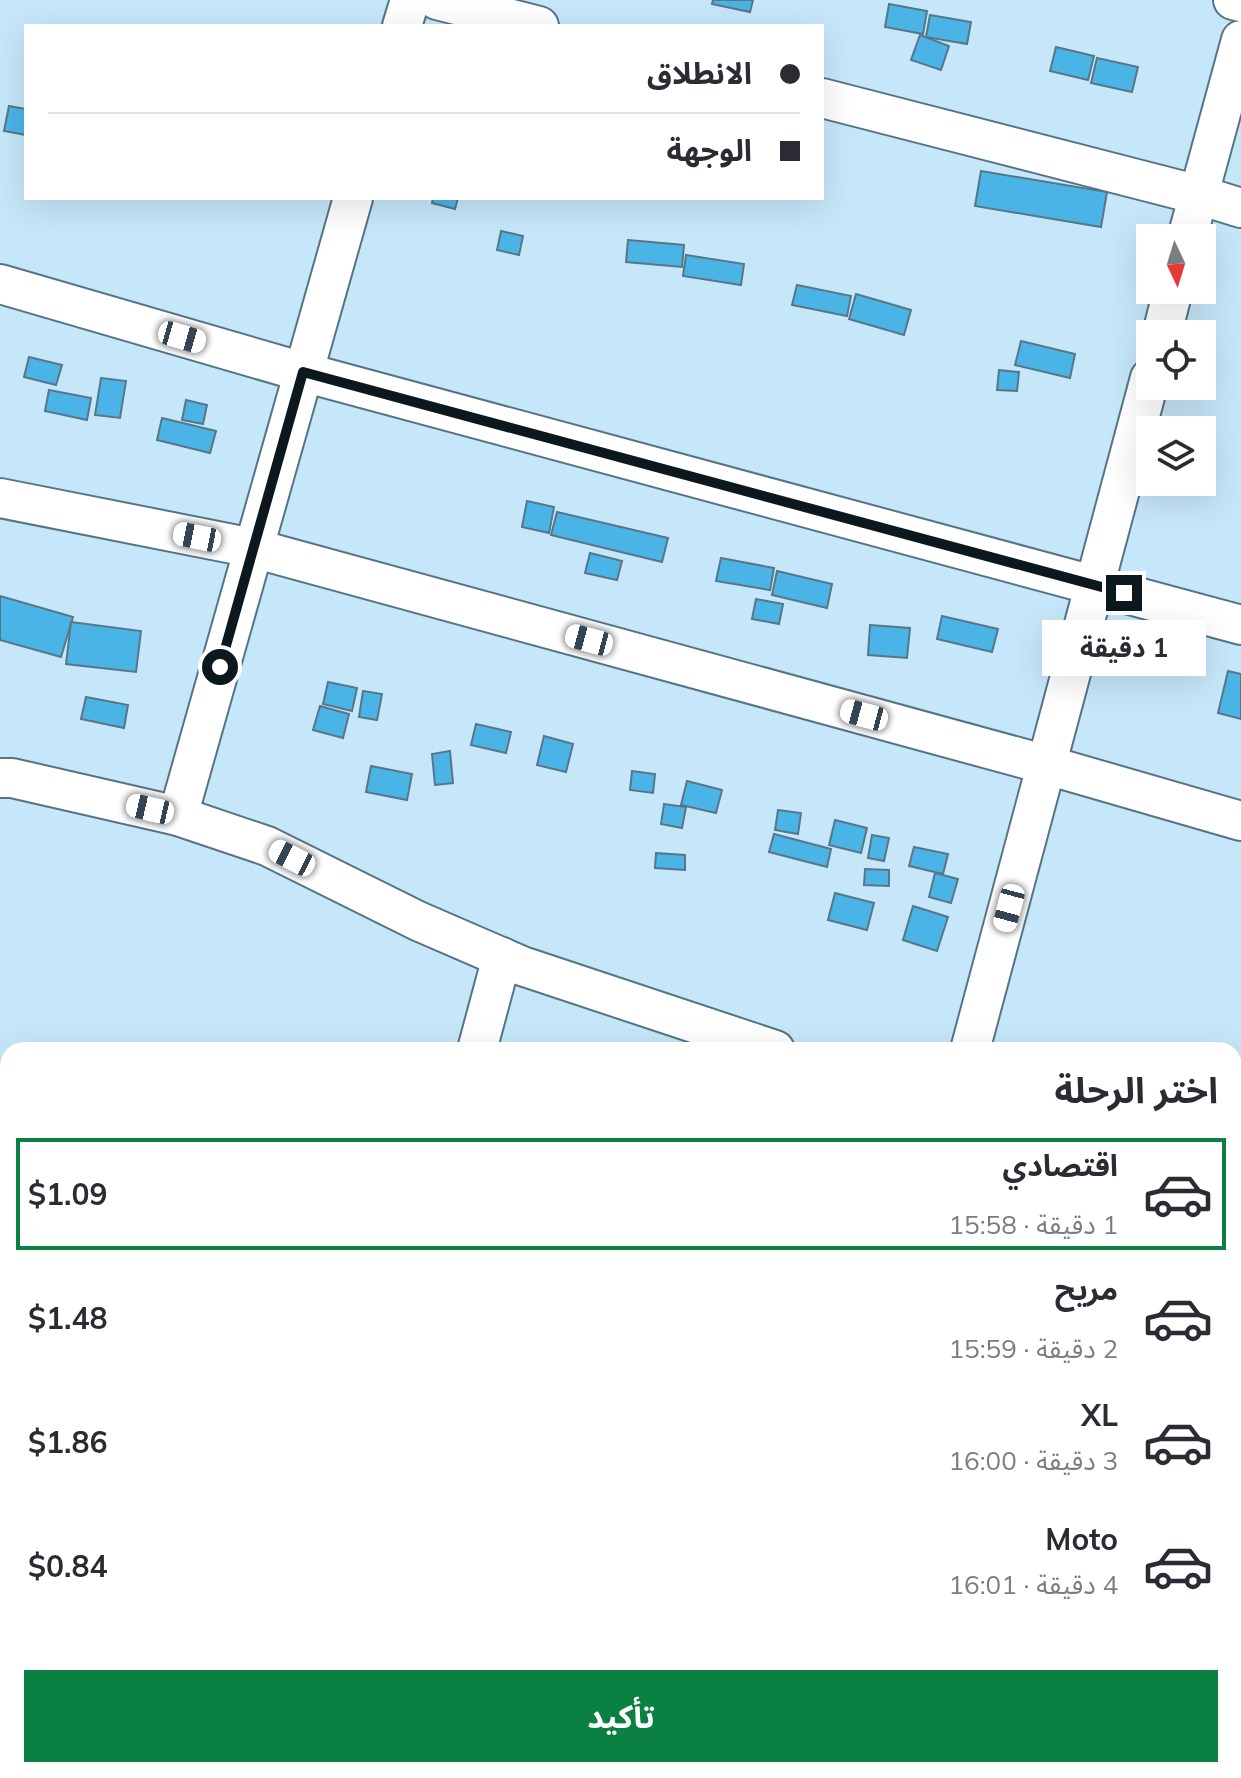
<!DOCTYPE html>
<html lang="ar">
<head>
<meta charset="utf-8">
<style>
	body { margin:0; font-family:Mulish,"Noto Sans Arabic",sans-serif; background:#f7f7f7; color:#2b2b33; direction:rtl; height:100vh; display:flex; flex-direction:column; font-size:30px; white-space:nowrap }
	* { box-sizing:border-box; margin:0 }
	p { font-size:26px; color:#7c7c81 }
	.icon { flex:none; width:44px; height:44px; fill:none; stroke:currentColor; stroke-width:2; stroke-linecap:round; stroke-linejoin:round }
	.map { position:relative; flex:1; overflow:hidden; direction:ltr }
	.panel { position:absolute; left:0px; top:1042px; width:1242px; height:736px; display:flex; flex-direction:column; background:#fff; border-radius:24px 24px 0 0; box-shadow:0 8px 32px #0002; direction:rtl }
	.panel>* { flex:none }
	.guide { position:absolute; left:24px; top:24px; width:800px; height:176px; border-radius:0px; box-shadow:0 8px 32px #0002; direction:rtl; display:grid; align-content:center; height:176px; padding:0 24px; background:#fff }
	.needle { width:52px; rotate:176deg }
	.controls { position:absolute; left:1136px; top:224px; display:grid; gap:16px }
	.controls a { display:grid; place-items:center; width:80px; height:80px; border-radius:0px; background:#fff; box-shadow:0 8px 32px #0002; font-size:40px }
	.end { position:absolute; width:36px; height:36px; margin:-18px; border:10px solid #0c181e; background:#fff; box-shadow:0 0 0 4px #fff }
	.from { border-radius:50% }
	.bubble { position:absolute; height:56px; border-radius:0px; background:#fff; box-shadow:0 8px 32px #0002; font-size:26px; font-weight:700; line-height:56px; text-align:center; direction:rtl }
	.car { position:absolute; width:24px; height:48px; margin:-24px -12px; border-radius:10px; box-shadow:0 0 6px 2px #0007; background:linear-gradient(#fff 24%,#345 0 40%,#fff 0 76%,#345 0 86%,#fff 0) }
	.guide b { display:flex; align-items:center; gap:28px; height:76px; font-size:30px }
	.guide b+b { border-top:2px solid #e1e1e2 }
	.guide i { width:20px; height:20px; background:#2b2b33 }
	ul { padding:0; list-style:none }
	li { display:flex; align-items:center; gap:24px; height:112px; margin:0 16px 12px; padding:0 8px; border:4px solid transparent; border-radius:0px }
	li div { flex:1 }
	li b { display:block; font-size:30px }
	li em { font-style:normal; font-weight:700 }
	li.on { border-color:#0b8043 }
	li>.icon { width:72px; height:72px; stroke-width:1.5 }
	h2 { padding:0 24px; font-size:36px; line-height:96px }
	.action { display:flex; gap:16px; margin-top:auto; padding:16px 24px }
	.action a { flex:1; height:92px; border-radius:0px; background:#0b8043; color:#fff; font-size:32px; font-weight:700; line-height:92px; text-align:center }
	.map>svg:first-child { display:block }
	.building { fill:#4bb4e7; stroke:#587687; stroke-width:2 }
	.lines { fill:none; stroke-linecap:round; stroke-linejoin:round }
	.minor-casing { stroke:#567485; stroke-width:42 }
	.minor { stroke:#fff; stroke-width:38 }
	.route { stroke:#0c181e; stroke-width:10 }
</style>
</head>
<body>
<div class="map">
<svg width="1241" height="1778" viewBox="0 0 1241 1778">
	<rect width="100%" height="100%" fill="#c6e7fa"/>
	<g class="building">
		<polygon points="713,0 753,0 750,12 712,4"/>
		<polygon points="889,4 927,11 923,34 885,27"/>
		<polygon points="930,15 971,22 967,44 926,37"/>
		<polygon points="920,35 949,46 941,70 911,60"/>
		<polygon points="1056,47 1094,56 1088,80 1050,71"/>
		<polygon points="1097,58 1138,67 1132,92 1091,83"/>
		<polygon points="9,106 26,109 26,135 4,131"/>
		<polygon points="981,171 1107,192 1101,227 975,206"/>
		<polygon points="433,198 458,198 455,209 432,203"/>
		<polygon points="501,231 523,236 519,255 497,250"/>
		<polygon points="628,240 684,245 682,267 626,262"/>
		<polygon points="686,255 744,264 741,285 683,276"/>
		<polygon points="797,285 851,296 847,316 792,305"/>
		<polygon points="856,294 911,310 904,335 849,319"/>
		<polygon points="1021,341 1075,354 1070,378 1015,365"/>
		<polygon points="29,357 62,365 56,385 24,377"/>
		<polygon points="999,370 1019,372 1017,391 997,390"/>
		<polygon points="101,378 126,381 120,418 95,415"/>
		<polygon points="49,390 91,398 87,420 45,411"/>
		<polygon points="186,400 207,405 203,424 182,420"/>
		<polygon points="162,418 216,431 210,453 157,440"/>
		<polygon points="527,501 554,507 549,533 522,527"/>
		<polygon points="557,512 668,538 662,562 551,535"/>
		<polygon points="590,553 622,561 617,580 585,573"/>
		<polygon points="721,558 774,568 770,590 716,581"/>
		<polygon points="777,571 832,584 827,608 772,595"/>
		<polygon points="0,596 73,617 61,657 0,640"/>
		<polygon points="756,599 783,604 779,624 752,619"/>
		<polygon points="942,616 998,629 992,652 937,639"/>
		<polygon points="71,622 141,631 136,672 66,664"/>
		<polygon points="870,625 910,628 907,658 868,655"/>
		<polygon points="1228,671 1241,674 1241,719 1218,713"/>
		<polygon points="328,682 357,688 352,711 323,704"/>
		<polygon points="363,691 382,694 377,720 359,717"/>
		<polygon points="86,697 128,705 124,728 81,719"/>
		<polygon points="320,706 349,714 343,738 313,730"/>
		<polygon points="476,724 511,732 506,753 471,745"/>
		<polygon points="544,736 573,744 566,772 537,765"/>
		<polygon points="450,751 453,783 435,785 432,754"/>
		<polygon points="371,766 412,774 407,800 366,792"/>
		<polygon points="632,771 655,774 653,793 630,790"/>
		<polygon points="687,781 722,790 716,813 681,805"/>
		<polygon points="664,804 686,807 682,828 661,824"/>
		<polygon points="778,810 801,813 798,834 775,830"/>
		<polygon points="835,820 867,828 861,853 829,845"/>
		<polygon points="774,834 831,849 827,867 769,852"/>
		<polygon points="872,835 889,838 884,861 868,858"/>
		<polygon points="914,847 948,854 943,874 909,866"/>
		<polygon points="656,853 685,855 685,870 655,868"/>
		<polygon points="865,869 889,870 889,886 864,885"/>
		<polygon points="935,873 958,879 951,903 929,897"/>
		<polygon points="835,893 874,903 867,930 828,920"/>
		<polygon points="913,906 948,917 937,951 903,940"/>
		<polygon points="1234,1140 1241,1142 1241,1194 1234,1192"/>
		<polygon points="0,1185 8,1186 8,1278 0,1277"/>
	</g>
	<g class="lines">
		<defs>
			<g id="minor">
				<polyline points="437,0 539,26"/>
				<polyline points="1233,0 1241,2"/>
				<polyline points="402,26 410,0"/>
				<polyline points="822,98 1199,195 1241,208"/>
				<polyline points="1187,238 1241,40"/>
				<polyline points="0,284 303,372 1241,625"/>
				<polyline points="1162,334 1173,290"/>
				<polyline points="0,498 253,548 1047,765 1241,821"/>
				<polyline points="0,778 12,778 178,816 267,846 418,921 522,966 775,1050"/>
				<polyline points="178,816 353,198"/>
				<polyline points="477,1050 502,957"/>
				<polyline points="970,1050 1150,378"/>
				<polyline points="0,1153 8,1155"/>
				<polyline points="0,1656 8,1651"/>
				<polyline points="1234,1757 1241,1759"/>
			</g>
		</defs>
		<use href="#minor" class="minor-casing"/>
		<use href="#minor" class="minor"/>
	</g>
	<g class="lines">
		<polyline class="route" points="220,667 303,372 1124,593"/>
	</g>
</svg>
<div class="controls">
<a><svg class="needle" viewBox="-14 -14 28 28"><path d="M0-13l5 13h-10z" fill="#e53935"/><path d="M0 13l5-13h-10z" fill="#7c7c81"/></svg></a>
<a><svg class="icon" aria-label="locate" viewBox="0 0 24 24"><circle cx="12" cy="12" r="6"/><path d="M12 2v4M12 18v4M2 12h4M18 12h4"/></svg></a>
<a><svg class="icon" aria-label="layers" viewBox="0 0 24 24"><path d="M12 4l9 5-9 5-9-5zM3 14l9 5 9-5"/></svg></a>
</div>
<i class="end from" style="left:220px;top:667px"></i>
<i class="end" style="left:1124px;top:593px"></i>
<div class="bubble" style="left:1042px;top:620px;width:164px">1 دقيقة</div>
<i class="car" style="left:182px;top:337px;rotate:106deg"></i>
<i class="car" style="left:197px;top:537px;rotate:281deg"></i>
<i class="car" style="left:589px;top:640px;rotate:285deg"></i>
<i class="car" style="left:864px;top:715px;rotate:285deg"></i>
<i class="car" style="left:150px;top:809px;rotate:283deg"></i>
<i class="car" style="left:292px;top:858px;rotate:297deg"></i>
<i class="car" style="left:1009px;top:908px;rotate:195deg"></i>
<div class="guide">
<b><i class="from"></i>الانطلاق</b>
<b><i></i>الوجهة</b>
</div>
<section class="panel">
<h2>اختر الرحلة</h2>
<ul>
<li class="on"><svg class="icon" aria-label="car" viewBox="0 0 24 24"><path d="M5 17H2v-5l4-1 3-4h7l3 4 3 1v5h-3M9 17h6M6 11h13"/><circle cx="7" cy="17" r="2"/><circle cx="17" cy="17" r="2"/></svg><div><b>اقتصادي</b><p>1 دقيقة · 15:58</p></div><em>$1.09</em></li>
<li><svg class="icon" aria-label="car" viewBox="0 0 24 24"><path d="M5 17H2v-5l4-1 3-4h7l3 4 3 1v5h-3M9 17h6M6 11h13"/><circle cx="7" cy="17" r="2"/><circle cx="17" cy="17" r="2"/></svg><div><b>مريح</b><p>2 دقيقة · 15:59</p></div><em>$1.48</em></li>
<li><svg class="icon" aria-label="car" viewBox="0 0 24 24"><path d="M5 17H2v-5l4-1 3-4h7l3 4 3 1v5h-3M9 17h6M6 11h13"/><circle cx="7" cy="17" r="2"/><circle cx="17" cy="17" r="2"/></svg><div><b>XL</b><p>3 دقيقة · 16:00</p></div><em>$1.86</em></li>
<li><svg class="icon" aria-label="car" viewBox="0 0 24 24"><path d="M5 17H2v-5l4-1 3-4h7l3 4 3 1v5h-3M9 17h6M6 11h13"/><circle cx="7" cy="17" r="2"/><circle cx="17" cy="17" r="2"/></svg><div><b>Moto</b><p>4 دقيقة · 16:01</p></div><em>$0.84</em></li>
</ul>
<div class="action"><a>تأكيد</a></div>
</section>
</div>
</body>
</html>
